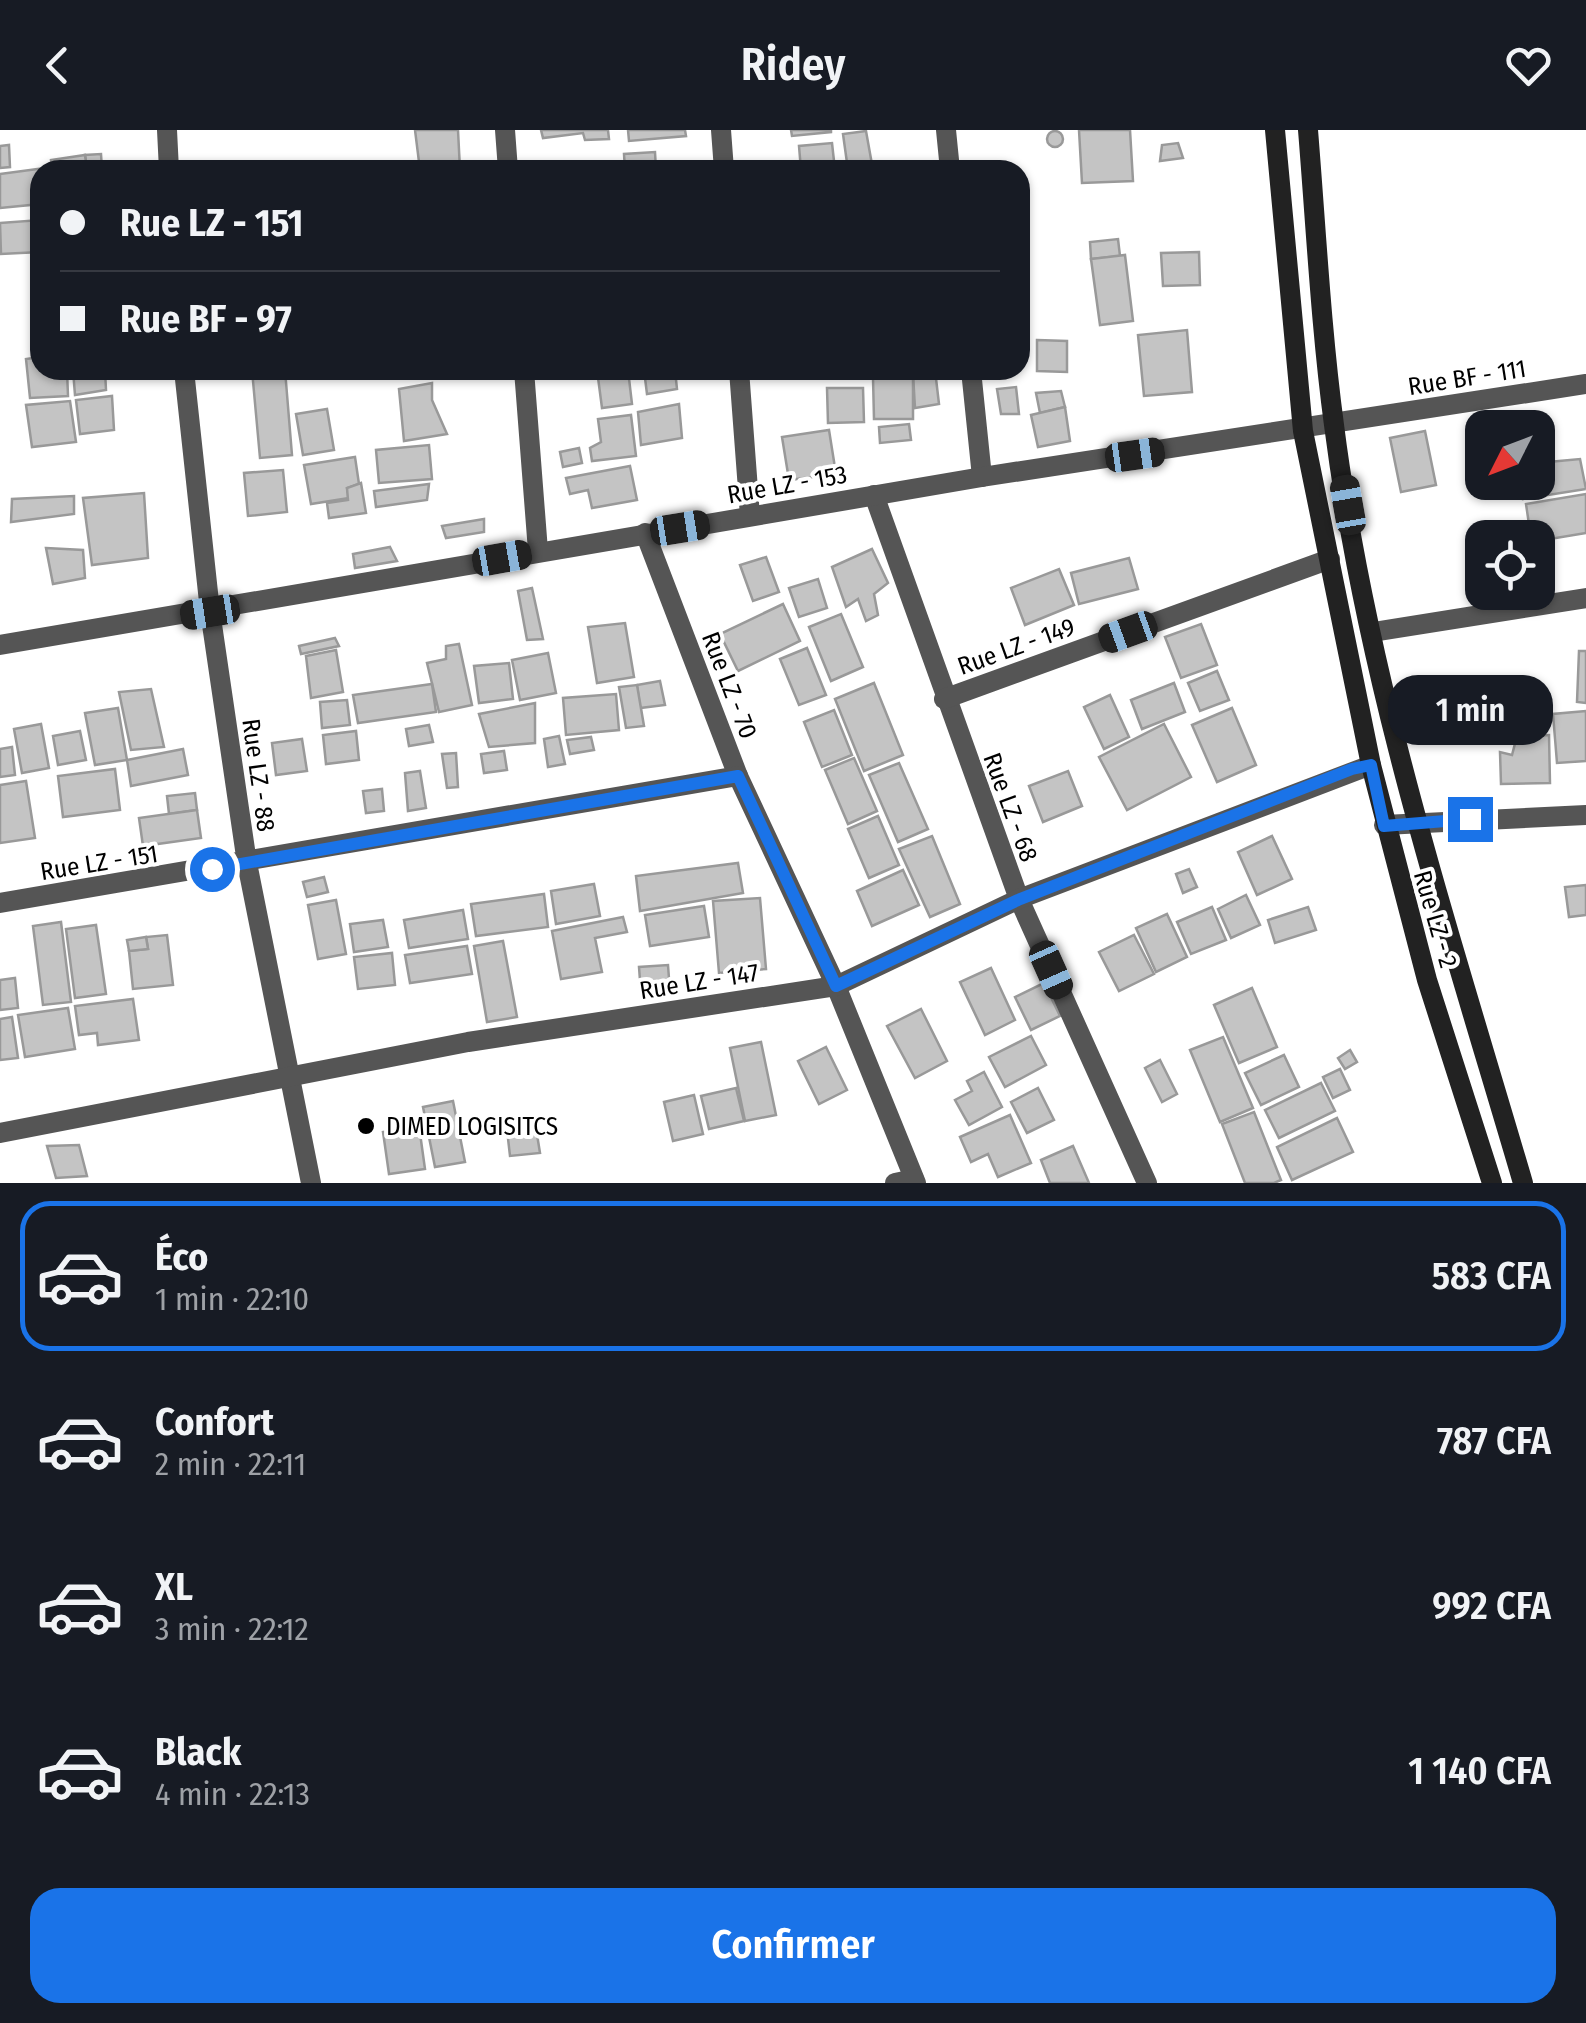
<!DOCTYPE html>
<html lang="fr">
<head>
<meta charset="utf-8">
<style>
	body { margin:0; font-family:"Fira Sans Condensed",sans-serif; background:#242831; color:#f1f3f6; height:100vh; display:flex; flex-direction:column; font-size:38px; white-space:nowrap }
	* { box-sizing:border-box; margin:0 }
	p { font-size:32px; color:#9ea1a6 }
	.icon { flex:none; width:55px; height:55px; fill:none; stroke:currentColor; stroke-width:2; stroke-linecap:round; stroke-linejoin:round }
	.map { position:relative; height:1053px; overflow:hidden }
	.drawer { display:flex; flex-direction:column; background:#171b24; flex:1 }
	.drawer>* { flex:none }
	.banner { position:absolute; left:30px; top:30px; width:1000px; height:220px; border-radius:30px; box-shadow:0 2px 8px #0004; display:grid; align-content:center; height:220px; padding:0 30px; background:#171b24 }
	.needle { width:65px; rotate:228deg }
	.buttons { position:absolute; left:1465px; top:280px; display:grid; gap:20px }
	.buttons a { display:grid; place-items:center; width:90px; height:90px; border-radius:20px; background:#171b24; box-shadow:0 2px 8px #0004; font-size:50px }
	.end { position:absolute; width:45px; height:45px; margin:-22px; border:12px solid #1a73e8; background:#fff; box-shadow:0 0 0 5px #fff }
	.from { border-radius:50% }
	.bubble { position:absolute; height:70px; border-radius:30px; background:#171b24; box-shadow:0 2px 8px #0004; font-size:32px; font-weight:600; line-height:70px; text-align:center }
	.car { position:absolute; width:30px; height:60px; margin:-30px -15px; border-radius:12px; box-shadow:0 0 8px 2px #0007; background:linear-gradient(#222 24%,#8ab4d8 0 40%,#222 0 76%,#8ab4d8 0 86%,#222 0) }
	.banner b { display:flex; align-items:center; gap:35px; height:95px; font-size:38px }
	.banner b+b { border-top:2px solid #363941 }
	.banner i { width:25px; height:25px; background:#f1f3f6 }
	ul { padding:18px 0 0; list-style:none }
	li { display:flex; align-items:center; gap:30px; height:150px; margin:0 20px 15px; padding:0 10px; border:5px solid transparent; border-radius:30px }
	li div { flex:1 }
	li b { display:block; font-size:38px }
	li em { font-style:normal; font-weight:600 }
	li.selected { border-color:#1a73e8 }
	li>.icon { width:90px; height:90px; stroke-width:1.5 }
	.button { display:flex; gap:20px; margin-top:auto; padding:20px 30px }
	.button a { flex:1; height:115px; border-radius:30px; background:#1a73e8; color:#fff; font-size:40px; font-weight:600; line-height:115px; text-align:center }
	header { display:flex; justify-content:space-between; align-items:center; height:130px; padding:0 30px; background:#171b24; font-size:45px; font-weight:600 }
	.map>svg:first-child { display:block }
	.building { fill:#c4c4c4; stroke:#999; stroke-width:2.5 }
	.lines { fill:none; stroke-linecap:round; stroke-linejoin:round }
	.minor { stroke:#555; stroke-width:20 }
	.secondary { stroke:#222; stroke-width:20 }
	.route { stroke:#1a73e8; stroke-width:12 }
	.poi-dot { fill:#000; stroke:#fff; stroke-width:4 }
	.labels { text-anchor:middle; stroke-width:8; stroke-linejoin:round; paint-order:stroke }
	.street-label { font-size:25px; fill:#000; stroke:#fff }
	.poi-label { font-size:25px; fill:#000; stroke:#fff; text-anchor:start }
</style>
</head>
<body>
<header><svg class="icon" aria-label="back" viewBox="0 0 24 24"><path d="M15 5l-7 7 7 7"/></svg>Ridey<svg class="icon" aria-label="heart" viewBox="0 0 24 24"><path d="M12 20l-8-8c-3-5 5-10 8-4 3-6 11-1 8 4z"/></svg></header>
<div class="map">
<svg width="1586" height="1053" viewBox="0 0 1586 1053">
	<rect width="100%" height="100%" fill="#fff"/>
	<g class="building">
		<polygon points="415,0 458,0 460,40 420,40"/>
		<polygon points="541,0 608,0 609,9 585,10 583,3 543,8"/>
		<polygon points="628,0 685,0 686,6 629,11"/>
		<polygon points="791,0 831,0 831,2 792,6"/>
		<polygon points="1079,0 1130,0 1133,51 1082,53"/>
		<circle cx="1055" cy="9" r="8"/>
		<polygon points="866,1 873,40 848,40 843,4"/>
		<polygon points="832,13 835,40 801,40 799,16"/>
		<polygon points="1178,13 1183,28 1160,31 1162,15"/>
		<polygon points="9,15 10,37 0,38 0,16"/>
		<polygon points="655,22 656,40 625,40 624,24"/>
		<polygon points="101,24 102,40 87,40 85,25"/>
		<polygon points="85,25 87,40 52,40 51,30"/>
		<polygon points="45,38 40,40 40,74 0,78 0,44"/>
		<polygon points="40,90 40,122 1,124 0,93"/>
		<polygon points="1118,109 1120,126 1091,129 1090,112"/>
		<polygon points="1199,122 1200,155 1163,156 1161,123"/>
		<polygon points="1125,125 1133,191 1100,195 1091,129"/>
		<polygon points="1187,200 1192,262 1144,266 1138,205"/>
		<polygon points="1037,210 1067,211 1067,242 1037,241"/>
		<polygon points="40,227 40,240 67,240 68,266 30,268 26,229"/>
		<polygon points="73,240 105,240 106,260 75,265"/>
		<polygon points="252,240 285,240 292,325 260,328"/>
		<polygon points="597,240 628,240 632,274 602,278"/>
		<polygon points="644,240 675,240 677,259 647,264"/>
		<polygon points="802,240 851,240 852,242 802,246"/>
		<polygon points="935,240 939,274 915,278 913,244"/>
		<polygon points="873,248 913,248 913,289 874,289"/>
		<polygon points="432,253 432,270 447,304 404,311 399,259"/>
		<polygon points="1016,257 1019,284 1001,284 997,259"/>
		<polygon points="827,258 863,258 864,292 828,293"/>
		<polygon points="1061,261 1065,277 1040,283 1036,263"/>
		<polygon points="112,266 114,300 80,304 76,270"/>
		<polygon points="70,271 76,312 32,317 26,275"/>
		<polygon points="679,274 682,308 641,315 638,282"/>
		<polygon points="1065,277 1070,311 1038,317 1031,285"/>
		<polygon points="327,279 334,320 303,325 296,284"/>
		<polygon points="631,285 636,326 592,331 590,318 601,312 598,289"/>
		<polygon points="909,294 911,310 880,313 879,297"/>
		<polygon points="829,300 836,344 789,350 782,307"/>
		<polygon points="1425,301 1436,355 1401,362 1390,308"/>
		<polygon points="429,315 432,349 379,353 376,320"/>
		<polygon points="579,318 582,333 563,337 560,322"/>
		<polygon points="355,327 359,354 347,358 349,368 311,374 304,335"/>
		<polygon points="1580,329 1586,359 1523,369 1521,352 1538,352 1538,333"/>
		<polygon points="630,336 637,370 592,378 588,360 570,364 566,348"/>
		<polygon points="283,340 287,382 248,386 244,343"/>
		<polygon points="361,353 366,383 329,388 327,373 348,370 347,358"/>
		<polygon points="429,354 427,370 376,377 374,361"/>
		<polygon points="144,363 148,428 92,435 83,368"/>
		<polygon points="1586,364 1586,403 1538,411 1531,408 1526,374"/>
		<polygon points="74,366 74,384 11,392 12,369"/>
		<polygon points="484,389 484,402 446,408 442,396"/>
		<polygon points="390,417 397,431 355,438 353,424"/>
		<polygon points="46,418 83,420 85,448 53,454"/>
		<polygon points="872,419 888,453 874,464 878,485 866,491 858,469 846,477 832,437"/>
		<polygon points="766,427 779,462 753,471 740,435"/>
		<polygon points="1129,428 1138,459 1079,474 1071,443"/>
		<polygon points="1059,439 1074,475 1025,495 1011,458"/>
		<polygon points="818,449 827,478 799,487 789,458"/>
		<polygon points="532,458 543,509 527,510 518,461"/>
		<polygon points="783,474 800,511 738,541 720,504"/>
		<polygon points="841,484 863,537 831,551 809,497"/>
		<polygon points="625,493 634,547 597,553 588,497"/>
		<polygon points="1201,494 1217,535 1181,548 1165,507"/>
		<polygon points="335,508 339,516 301,524 299,516"/>
		<polygon points="459,514 472,575 439,582 427,533 446,529 446,516"/>
		<polygon points="807,518 826,565 799,575 780,529"/>
		<polygon points="336,520 343,562 311,568 306,526"/>
		<polygon points="1579,521 1586,521 1586,573 1577,572"/>
		<polygon points="548,523 556,563 520,570 512,530"/>
		<polygon points="509,533 513,569 479,573 474,536"/>
		<polygon points="1217,541 1229,570 1200,581 1188,553"/>
		<polygon points="660,551 665,575 640,578 637,555"/>
		<polygon points="874,553 903,625 864,641 835,569"/>
		<polygon points="1174,553 1185,582 1142,599 1131,570"/>
		<polygon points="432,554 436,582 358,593 353,565"/>
		<polygon points="637,555 644,596 626,598 619,557"/>
		<polygon points="151,559 164,617 131,620 119,562"/>
		<polygon points="616,564 619,600 566,605 563,568"/>
		<polygon points="1110,565 1129,607 1104,619 1084,577"/>
		<polygon points="347,570 350,595 322,598 320,572"/>
		<polygon points="535,573 535,613 489,617 479,584"/>
		<polygon points="118,578 127,630 95,635 85,583"/>
		<polygon points="1232,578 1256,635 1217,652 1192,595"/>
		<polygon points="834,580 852,625 822,637 804,592"/>
		<polygon points="1586,581 1586,631 1557,633 1553,584"/>
		<polygon points="41,594 49,638 22,643 14,599"/>
		<polygon points="1164,594 1191,647 1127,680 1099,627"/>
		<polygon points="429,595 433,612 409,616 406,599"/>
		<polygon points="80,601 86,630 58,635 53,606"/>
		<polygon points="356,601 359,630 326,634 323,605"/>
		<polygon points="1549,605 1550,653 1501,654 1500,622 1512,625 1517,606"/>
		<polygon points="559,606 565,634 548,637 544,609"/>
		<polygon points="591,607 594,620 570,624 567,610"/>
		<polygon points="302,609 307,641 276,645 272,613"/>
		<polygon points="12,617 15,645 0,647 0,619"/>
		<polygon points="183,619 188,645 131,656 127,630"/>
		<polygon points="504,621 507,640 484,643 481,624"/>
		<polygon points="456,623 458,657 447,658 442,624"/>
		<polygon points="854,628 877,681 848,694 825,640"/>
		<polygon points="899,633 928,699 898,712 869,645"/>
		<polygon points="115,639 120,680 63,687 58,646"/>
		<polygon points="420,641 426,678 408,681 405,643"/>
		<polygon points="1068,641 1082,676 1043,692 1029,656"/>
		<polygon points="26,651 35,708 0,713 0,655"/>
		<polygon points="382,659 384,681 366,683 363,661"/>
		<polygon points="195,663 197,680 169,684 167,666"/>
		<polygon points="197,680 201,708 143,716 139,688"/>
		<polygon points="878,686 899,735 869,748 848,699"/>
		<polygon points="932,706 960,774 930,787 899,719"/>
		<polygon points="1272,706 1292,749 1257,765 1238,722"/>
		<polygon points="738,733 743,763 640,781 636,746"/>
		<polygon points="1189,739 1197,757 1183,763 1176,744"/>
		<polygon points="903,740 919,775 872,796 857,761"/>
		<polygon points="324,747 328,762 307,767 303,752"/>
		<polygon points="594,754 600,786 556,794 551,761"/>
		<polygon points="1586,755 1586,785 1569,787 1565,757"/>
		<polygon points="544,764 548,797 476,806 471,774"/>
		<polygon points="1246,765 1260,795 1231,808 1218,779"/>
		<polygon points="760,768 766,839 719,843 713,771"/>
		<polygon points="336,770 346,824 318,829 308,775"/>
		<polygon points="704,776 709,807 650,816 645,785"/>
		<polygon points="1212,777 1226,810 1191,824 1177,792"/>
		<polygon points="1308,777 1316,800 1275,813 1268,790"/>
		<polygon points="463,780 468,809 409,818 404,790"/>
		<polygon points="1167,784 1187,827 1156,842 1136,798"/>
		<polygon points="623,787 627,802 595,808 602,842 561,849 552,801"/>
		<polygon points="383,790 388,817 354,822 350,794"/>
		<polygon points="61,792 71,872 43,875 33,796"/>
		<polygon points="96,795 106,864 75,868 66,799"/>
		<polygon points="167,805 173,855 133,859 129,821 148,819 146,807"/>
		<polygon points="1134,805 1154,844 1119,861 1099,822"/>
		<polygon points="146,807 148,819 129,821 127,810"/>
		<polygon points="503,811 517,887 487,892 474,816"/>
		<polygon points="467,816 472,844 410,853 405,825"/>
		<polygon points="392,823 395,855 358,859 354,827"/>
		<polygon points="668,835 670,862 641,864 639,837"/>
		<polygon points="991,838 1015,890 985,905 960,852"/>
		<polygon points="15,848 18,878 0,880 0,850"/>
		<polygon points="1044,853 1060,886 1031,900 1015,867"/>
		<polygon points="1252,858 1277,917 1239,933 1214,875"/>
		<polygon points="133,869 139,910 98,915 97,903 79,905 75,876"/>
		<polygon points="68,878 75,919 25,927 18,885"/>
		<polygon points="921,879 947,931 915,948 887,896"/>
		<polygon points="12,887 18,928 0,930 0,889"/>
		<polygon points="1031,906 1046,935 1005,957 989,927"/>
		<polygon points="1223,907 1253,978 1220,992 1190,920"/>
		<polygon points="761,912 776,985 745,991 730,918"/>
		<polygon points="826,917 847,960 819,974 798,931"/>
		<polygon points="1350,920 1357,932 1345,939 1338,928"/>
		<polygon points="1284,925 1299,957 1261,975 1245,943"/>
		<polygon points="1160,930 1177,964 1162,972 1145,938"/>
		<polygon points="1340,939 1350,960 1333,968 1323,947"/>
		<polygon points="984,942 1002,977 969,995 955,970 972,961 967,951"/>
		<polygon points="1321,953 1335,981 1279,1008 1265,980"/>
		<polygon points="736,958 744,991 709,999 701,966"/>
		<polygon points="1038,958 1054,990 1027,1003 1011,972"/>
		<polygon points="694,965 703,1004 673,1011 664,972"/>
		<polygon points="453,971 465,1032 435,1037 423,977"/>
		<polygon points="1254,982 1281,1050 1274,1053 1245,1053 1222,994"/>
		<polygon points="1010,985 1031,1033 998,1047 988,1024 971,1032 960,1007"/>
		<polygon points="1337,988 1353,1022 1292,1050 1277,1017"/>
		<polygon points="506,991 535,992 540,1023 510,1026"/>
		<polygon points="419,996 425,1039 389,1044 383,1002"/>
		<polygon points="79,1015 87,1046 56,1048 47,1016"/>
		<polygon points="1073,1016 1089,1053 1050,1053 1041,1030"/>
	</g>
	<g class="lines">
		<g class="minor">
			<polyline points="167,0 169,40"/>
			<polyline points="505,0 508,40"/>
			<polyline points="721,0 724,40"/>
			<polyline points="946,0 950,40"/>
			<polyline points="184,240 210,481 247,733 311,1053"/>
			<polyline points="524,240 538,421"/>
			<polyline points="739,240 750,386"/>
			<polyline points="971,240 982,347"/>
			<polyline points="874,365 1019,769 1147,1053"/>
			<polyline points="645,403 738,646 836,856 916,1053"/>
			<polyline points="1373,502 1586,468"/>
			<polyline points="0,515 982,347 1586,254"/>
			<polyline points="944,569 1330,429"/>
			<polyline points="1384,695 1586,685"/>
			<polyline points="0,773 738,646"/>
			<polyline points="0,1003 468,912 836,856 1019,769 1371,635"/>
			<polyline points="895,1053 914,1049"/>
		</g>
		<g class="secondary">
			<polyline points="1275,0 1303,301 1371,635 1427,850 1492,1053"/>
			<path d="M1308,0C1316,98 1321,198 1334,295C1367,554 1450,804 1523,1053"/>
		</g>
	</g>
	<g class="lines">
		<polyline class="route" points="212,739 738,646 836,856 1018,770 1352,639 1371,635 1384,696 1470,689"/>
	</g>
	<circle class="poi-dot" cx="366" cy="996" r="10"/>
	<g class="labels">
		<g class="street-label">
			<text transform="translate(1467 247) rotate(-9)" y="9">Rue BF - 111</text>
			<text transform="translate(787 354) rotate(-10)" y="9">Rue LZ - 153</text>
			<text transform="translate(1016 516) rotate(-20)" y="9">Rue LZ - 149</text>
			<text transform="translate(730 555) rotate(69)" y="9">Rue LZ - 70</text>
			<text transform="translate(259 645) rotate(82)" y="9">Rue LZ - 88</text>
			<text transform="translate(1011 677) rotate(70)" y="9">Rue LZ - 68</text>
			<text transform="translate(99 732) rotate(-9)" y="9">Rue LZ - 151</text>
			<text transform="translate(1436 789) rotate(74)" y="9">Rue LZ - 2</text>
			<text transform="translate(699 851) rotate(-9)" y="9">Rue LZ - 147</text>
		</g>
		<g class="poi-label">
			<text x="386" y="1005">DIMED LOGISITCS</text>
		</g>
	</g>
</svg>
<div class="buttons">
<a><svg class="needle" viewBox="-14 -14 28 28"><path d="M0-13l5 13h-10z" fill="#e53935"/><path d="M0 13l5-13h-10z" fill="#9ea1a6"/></svg></a>
<a><svg class="icon" aria-label="locate" viewBox="0 0 24 24"><circle cx="12" cy="12" r="6"/><path d="M12 2v4M12 18v4M2 12h4M18 12h4"/></svg></a>
</div>
<i class="end from" style="left:212px;top:739px"></i>
<i class="end" style="left:1470px;top:689px"></i>
<div class="bubble" style="left:1388px;top:545px;width:165px">1 min</div>
<i class="car" style="left:1135px;top:325px;rotate:82deg"></i>
<i class="car" style="left:1348px;top:375px;rotate:350deg"></i>
<i class="car" style="left:680px;top:398px;rotate:81deg"></i>
<i class="car" style="left:502px;top:428px;rotate:80deg"></i>
<i class="car" style="left:210px;top:482px;rotate:261deg"></i>
<i class="car" style="left:1128px;top:502px;rotate:250deg"></i>
<i class="car" style="left:1051px;top:840px;rotate:156deg"></i>
<div class="banner">
<b><i class="from"></i>Rue LZ - 151</b>
<b><i></i>Rue BF - 97</b>
</div>
</div>
<section class="drawer">
<ul>
<li class="selected"><svg class="icon" aria-label="car" viewBox="0 0 24 24"><path d="M5 17H2v-5l4-1 3-4h7l3 4 3 1v5h-3M9 17h6M6 11h13"/><circle cx="7" cy="17" r="2"/><circle cx="17" cy="17" r="2"/></svg><div><b>Éco</b><p>1 min · 22:10</p></div><em>583 CFA</em></li>
<li><svg class="icon" aria-label="car" viewBox="0 0 24 24"><path d="M5 17H2v-5l4-1 3-4h7l3 4 3 1v5h-3M9 17h6M6 11h13"/><circle cx="7" cy="17" r="2"/><circle cx="17" cy="17" r="2"/></svg><div><b>Confort</b><p>2 min · 22:11</p></div><em>787 CFA</em></li>
<li><svg class="icon" aria-label="car" viewBox="0 0 24 24"><path d="M5 17H2v-5l4-1 3-4h7l3 4 3 1v5h-3M9 17h6M6 11h13"/><circle cx="7" cy="17" r="2"/><circle cx="17" cy="17" r="2"/></svg><div><b>XL</b><p>3 min · 22:12</p></div><em>992 CFA</em></li>
<li><svg class="icon" aria-label="car" viewBox="0 0 24 24"><path d="M5 17H2v-5l4-1 3-4h7l3 4 3 1v5h-3M9 17h6M6 11h13"/><circle cx="7" cy="17" r="2"/><circle cx="17" cy="17" r="2"/></svg><div><b>Black</b><p>4 min · 22:13</p></div><em>1 140 CFA</em></li>
</ul>
<div class="button"><a>Confirmer</a></div>
</section>
</body>
</html>
